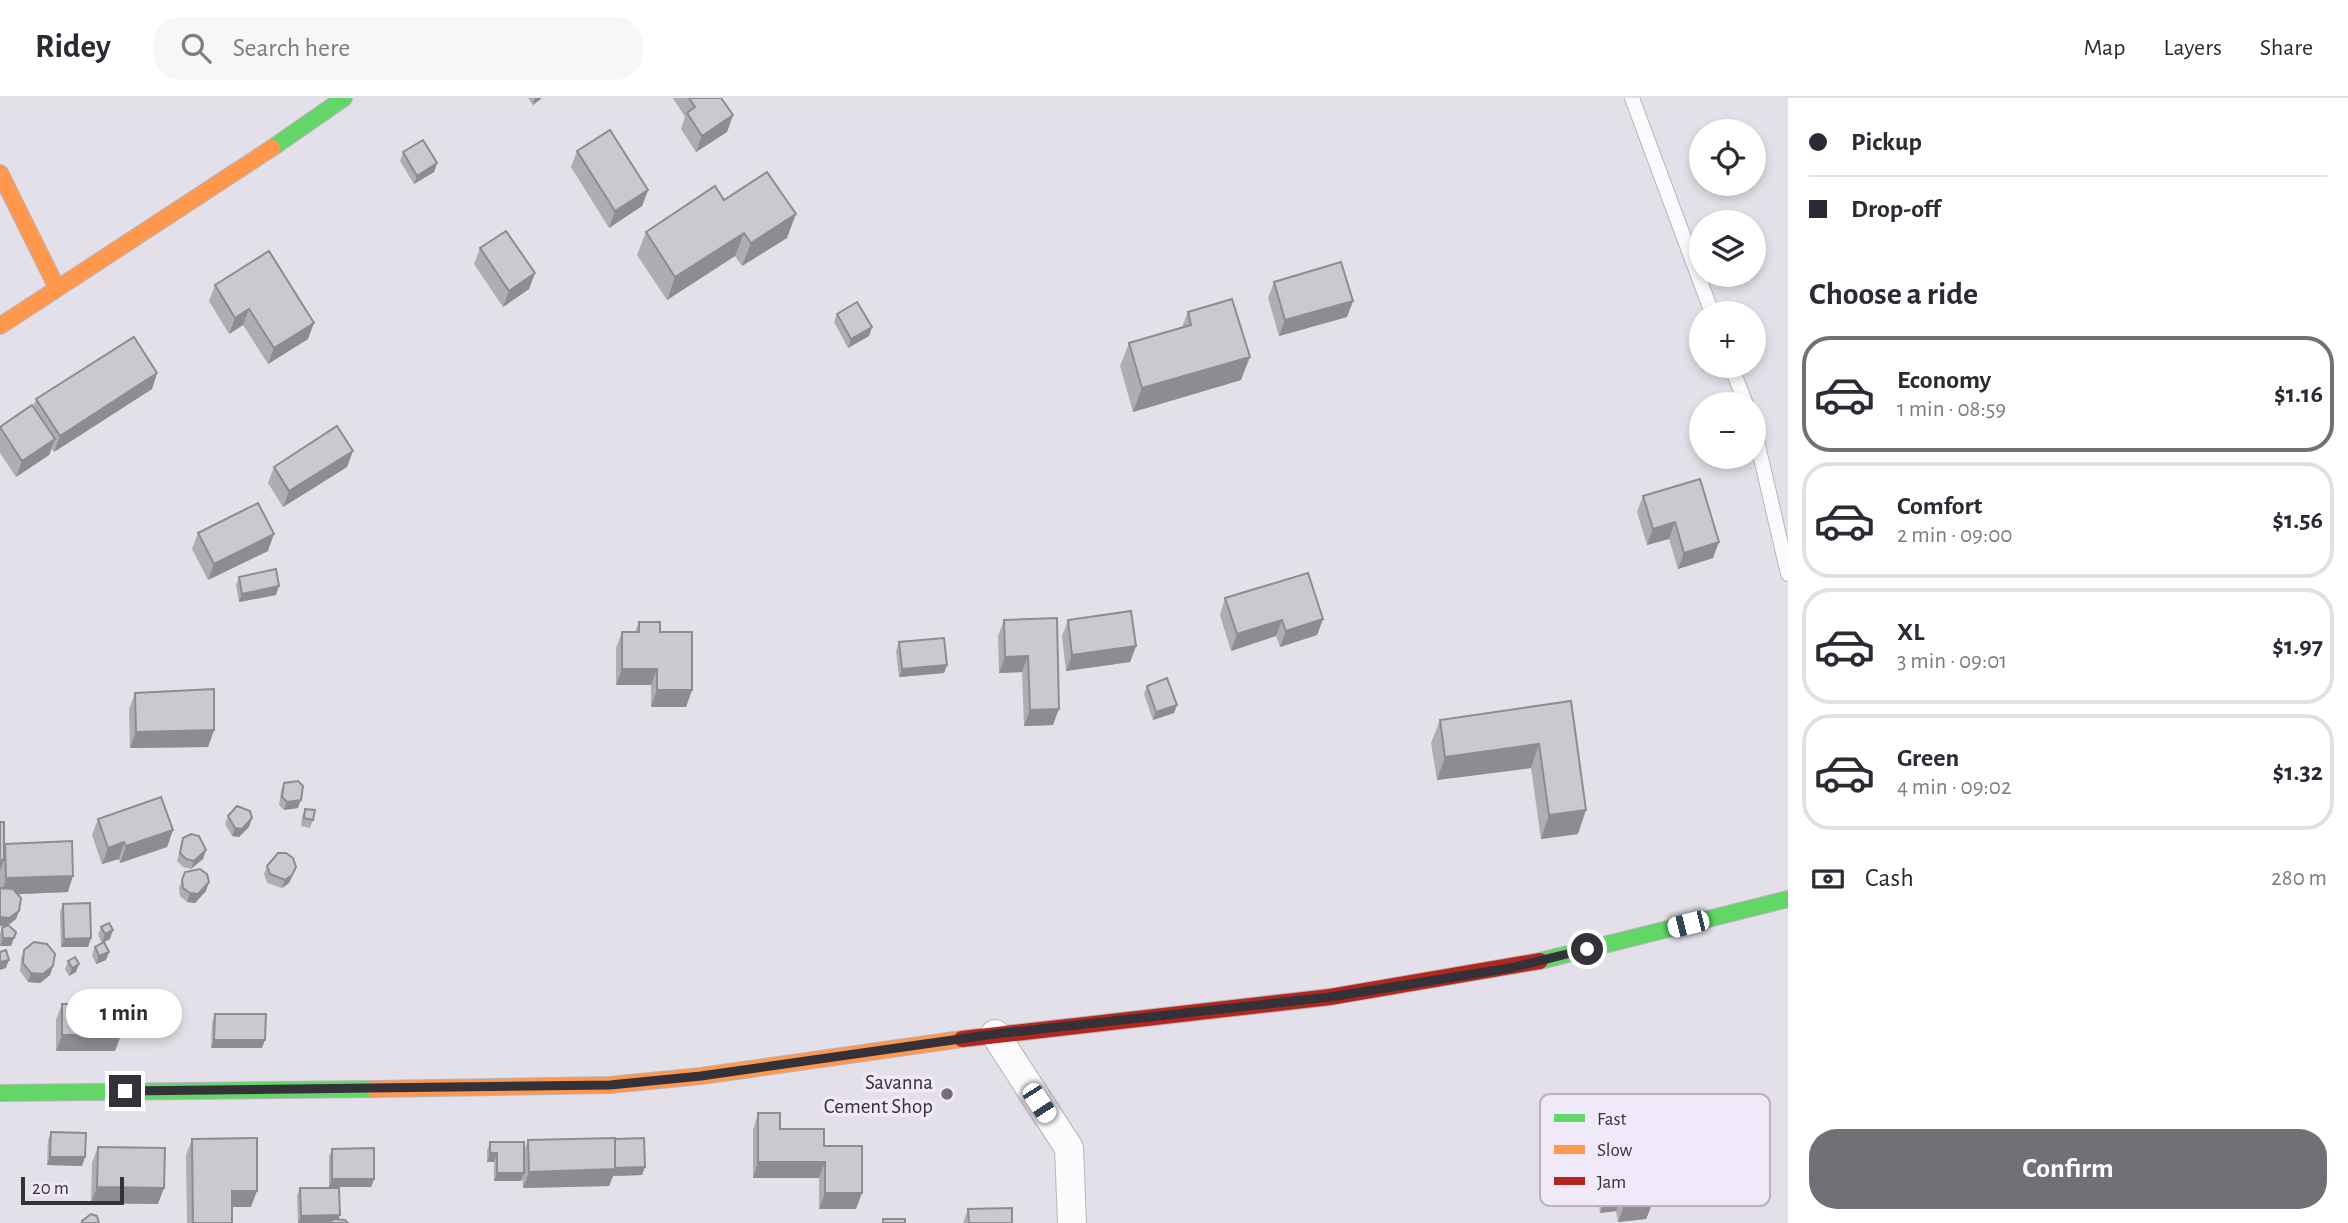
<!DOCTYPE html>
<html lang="en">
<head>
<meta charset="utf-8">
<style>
	body { margin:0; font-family:"Alegreya Sans",sans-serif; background:#f7f7f7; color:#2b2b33; height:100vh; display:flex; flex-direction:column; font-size:26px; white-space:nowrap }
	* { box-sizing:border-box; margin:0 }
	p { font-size:23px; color:#7c7c81 }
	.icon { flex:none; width:38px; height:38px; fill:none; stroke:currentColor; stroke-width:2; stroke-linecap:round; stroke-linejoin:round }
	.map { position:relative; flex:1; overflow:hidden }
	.panel { display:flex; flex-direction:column; background:#fff; width:560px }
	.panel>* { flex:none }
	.banner { display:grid; align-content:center; height:154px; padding:0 21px; background:#fff }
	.controls { position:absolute; left:1689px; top:21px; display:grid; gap:14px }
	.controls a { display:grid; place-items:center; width:77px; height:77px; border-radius:50%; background:#fff; box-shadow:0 4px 10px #0003; font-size:35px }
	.scale { position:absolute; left:21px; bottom:18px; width:103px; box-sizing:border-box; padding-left:7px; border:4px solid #343238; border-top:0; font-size:19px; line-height:24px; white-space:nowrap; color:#343238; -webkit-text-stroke:5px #f0e9fa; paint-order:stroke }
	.end { position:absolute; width:32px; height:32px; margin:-16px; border:9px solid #343238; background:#fff; box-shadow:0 0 0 4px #fff }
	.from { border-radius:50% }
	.bubble { position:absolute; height:49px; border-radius:24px; background:#fff; box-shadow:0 4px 10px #0003; font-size:23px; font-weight:700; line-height:49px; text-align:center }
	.car { position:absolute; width:21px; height:42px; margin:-21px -10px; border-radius:9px; box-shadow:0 0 5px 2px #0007; background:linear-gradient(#fff 24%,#345 0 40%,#fff 0 76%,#345 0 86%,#fff 0) }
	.banner b { display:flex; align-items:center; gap:24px; height:66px; font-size:26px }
	.banner b+b { border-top:2px solid #e1e1e2 }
	.banner i { width:18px; height:18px; background:#2b2b33 }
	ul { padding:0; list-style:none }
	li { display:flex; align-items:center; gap:21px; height:116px; margin:0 14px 10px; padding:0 7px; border:4px solid #e1e1e2; border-radius:28px }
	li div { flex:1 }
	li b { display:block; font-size:26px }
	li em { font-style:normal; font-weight:700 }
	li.on { border-color:#726f76 }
	li>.icon { width:63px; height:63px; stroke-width:1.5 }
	h2 { padding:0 21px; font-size:32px; line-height:84px }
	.pay { display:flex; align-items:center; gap:18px; height:77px; padding:0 21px; font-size:26px }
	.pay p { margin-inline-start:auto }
	.primary-button { display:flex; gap:14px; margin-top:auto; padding:14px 21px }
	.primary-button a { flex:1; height:80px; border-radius:28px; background:#726f76; color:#fff; font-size:28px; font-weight:700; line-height:80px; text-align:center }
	header { display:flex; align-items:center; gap:42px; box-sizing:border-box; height:98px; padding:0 35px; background:#fff; border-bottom:2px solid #e1e1e2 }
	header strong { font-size:33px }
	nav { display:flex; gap:38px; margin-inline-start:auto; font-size:24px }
	.search { width:490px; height:63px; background:#f7f7f7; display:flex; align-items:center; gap:18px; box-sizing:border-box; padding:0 24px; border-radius:28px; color:#7c7c81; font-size:26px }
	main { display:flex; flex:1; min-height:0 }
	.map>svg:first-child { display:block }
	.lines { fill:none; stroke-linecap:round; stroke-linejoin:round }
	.lane-casing { stroke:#b7b5bb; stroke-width:16 }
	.street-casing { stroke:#b7b5bb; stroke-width:30 }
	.fast-casing { stroke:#b7b5bb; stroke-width:18 }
	.slow-casing { stroke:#b7b5bb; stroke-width:18 }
	.jam-casing { stroke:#b7b5bb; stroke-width:18 }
	.lane { stroke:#fbfafc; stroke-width:14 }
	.street { stroke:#fbfafc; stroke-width:28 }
	.fast { stroke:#63d668; stroke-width:16 }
	.slow { stroke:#ff974d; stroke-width:16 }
	.jam { stroke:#b3261e; stroke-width:16 }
	.wall { fill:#afacb2 }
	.shaded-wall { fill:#8e8c91 }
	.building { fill:#cbc8cf; stroke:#8e8c91; stroke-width:2 }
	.route { stroke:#343238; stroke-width:9 }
	.poi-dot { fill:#726f76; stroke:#f0e9fa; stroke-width:2.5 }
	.labels { text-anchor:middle; stroke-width:7; stroke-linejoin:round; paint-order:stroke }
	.poi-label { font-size:21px; fill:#343238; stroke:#f0e9fa; text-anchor:end }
	.key { fill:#f0e9fa; stroke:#b8b2c0; stroke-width:2 }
	.key-label { font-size:19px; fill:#343238 }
</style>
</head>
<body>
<header>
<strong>Ridey</strong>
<div class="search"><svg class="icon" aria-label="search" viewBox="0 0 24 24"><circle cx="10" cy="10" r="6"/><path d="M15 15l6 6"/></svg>Search here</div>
<nav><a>Map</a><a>Layers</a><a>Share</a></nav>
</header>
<main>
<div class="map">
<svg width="1788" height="1125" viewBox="0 0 1788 1125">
	<rect width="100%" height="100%" fill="#e4e0e9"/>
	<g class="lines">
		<defs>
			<g id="lane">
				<polyline points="1632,0 1712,215"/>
				<polyline points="1731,268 1746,306"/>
				<polyline points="1754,330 1788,476"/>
			</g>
			<polyline id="street" points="995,936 1069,1050 1072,1125"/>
			<g id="fast">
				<polyline points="272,50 344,0"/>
				<polyline points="1540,863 1788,801"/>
				<polyline points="0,995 374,991"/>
			</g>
			<g id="slow">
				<polyline points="0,75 57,190"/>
				<polyline points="0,228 272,50"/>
				<polyline points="374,991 610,987 701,978 962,941"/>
			</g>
			<polyline id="jam" points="962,941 1330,899 1540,863"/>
		</defs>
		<use href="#lane" class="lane-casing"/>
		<use href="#street" class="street-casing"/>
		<use href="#fast" class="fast-casing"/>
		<use href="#slow" class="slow-casing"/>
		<use href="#jam" class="jam-casing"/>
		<use href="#lane" class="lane"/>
		<use href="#street" class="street"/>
		<use href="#fast" class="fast"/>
		<use href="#slow" class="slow"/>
		<use href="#jam" class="jam"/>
	</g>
	<g class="wall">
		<polygon points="528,0 542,0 533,7"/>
		<polygon points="673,0 721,0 733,17 727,34 696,54 681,31 685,19"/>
		<polygon points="577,53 648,92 642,108 609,130 571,69"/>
		<polygon points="403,54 437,65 434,74 414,86 400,63"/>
		<polygon points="724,102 787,140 742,168 735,158 667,202 637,157 646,134"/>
		<polygon points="480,150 535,175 529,191 503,209 474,166"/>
		<polygon points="1274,184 1353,203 1347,219 1279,238 1268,200"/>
		<polygon points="215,187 308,241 268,266 243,227 229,236 209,203"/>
		<polygon points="1188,214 1241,282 1133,314 1120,268 1129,245 1182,229"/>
		<polygon points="837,216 872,229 869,238 848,250 834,224"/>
		<polygon points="157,275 152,291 54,354 52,351 49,357 16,379 0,355 0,329 33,309 36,301"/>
		<polygon points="274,369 347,369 283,409 268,385"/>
		<polygon points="1700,381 1713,460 1678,471 1669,441 1647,447 1637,414 1643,398"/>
		<polygon points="198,435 268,453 208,482 192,451"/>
		<polygon points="239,479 276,497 239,504 236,487"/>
		<polygon points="1225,500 1323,521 1317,537 1280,549 1276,538 1231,553 1220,517"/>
		<polygon points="1057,520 1053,627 1024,628 1022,574 999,575 998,538 1004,522"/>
		<polygon points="1068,522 1136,548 1130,564 1066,573 1062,538"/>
		<polygon points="639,524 660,534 692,592 686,609 651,609 651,587 616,587 616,550 622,534 635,534"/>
		<polygon points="899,544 947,567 944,575 899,579 896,553"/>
		<polygon points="1147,588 1177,607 1174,615 1153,622 1144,596"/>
		<polygon points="135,595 214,632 208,649 130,650 129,611"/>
		<polygon points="1571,603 1578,736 1541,741 1531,670 1437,682 1431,645 1440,622"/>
		<polygon points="284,685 298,710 284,712 279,707 281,693"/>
		<polygon points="305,711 313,722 310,730 301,728 302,719"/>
		<polygon points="228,718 252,720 249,729 239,739 232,738 225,726"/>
		<polygon points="98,721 173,732 167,749 120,765 119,761 102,766 92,737"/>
		<polygon points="0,724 4,749 5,746 68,794 17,796 19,813 16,821 8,827 16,834 11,848 0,848 0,836 2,830 4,828 0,828"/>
		<polygon points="183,740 203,761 191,771 183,769 177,763"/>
		<polygon points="267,768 289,785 282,790 267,785 264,776"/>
		<polygon points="182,782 206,793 195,805 187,804 180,798 179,790"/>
		<polygon points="63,806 91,840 88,849 61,849 60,814"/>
		<polygon points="101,829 110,841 102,845 98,837"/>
		<polygon points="95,849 106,862 96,866 92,857"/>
		<polygon points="24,852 53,868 50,877 40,885 28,884 20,873 21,861"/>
		<polygon points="68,863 76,874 69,878 65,871"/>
		<polygon points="62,906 121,937 115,953 56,953 56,922"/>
		<polygon points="215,916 262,950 211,950 212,925"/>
		<polygon points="758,1015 780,1031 824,1048 856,1111 819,1111 819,1080 753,1080 753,1032"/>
		<polygon points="51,1034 85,1059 82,1068 47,1067 48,1042"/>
		<polygon points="192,1041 251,1109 232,1109 232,1125 187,1125 186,1057"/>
		<polygon points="528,1042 642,1077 613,1078 609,1088 523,1090 522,1079 521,1083 494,1083 494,1064 487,1064 487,1053 490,1044 524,1053"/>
		<polygon points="98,1049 158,1106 91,1105 92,1065"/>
		<polygon points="332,1051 374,1081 371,1089 329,1089 329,1059"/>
		<polygon points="1602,1063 1718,1101 1651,1109 1646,1121 1618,1124 1616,1113 1600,1115 1596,1080"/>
		<polygon points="300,1090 338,1121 348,1125 298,1125 297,1098"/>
		<polygon points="968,1111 1012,1125 963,1125"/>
	</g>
	<g class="shaded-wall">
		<polygon points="535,0 542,0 533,7"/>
		<polygon points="733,17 727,34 696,54 702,38"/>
		<polygon points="437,65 434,74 414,86 417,78"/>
		<polygon points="648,92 642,108 609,130 615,113"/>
		<polygon points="796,116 787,140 742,168 751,145"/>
		<polygon points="744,135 735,158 667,202 675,179"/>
		<polygon points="535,175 529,191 503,209 509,193"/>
		<polygon points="1353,203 1347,219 1279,238 1285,222"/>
		<polygon points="249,211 243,227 229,236 235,220"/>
		<polygon points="314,225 308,241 268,266 274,250"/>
		<polygon points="872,229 869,238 848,250 851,241"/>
		<polygon points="1250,259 1241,282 1133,314 1142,290"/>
		<polygon points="157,275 152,291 54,354 60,338"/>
		<polygon points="55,341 49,357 16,379 22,363"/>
		<polygon points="353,353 347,369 283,409 289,393"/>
		<polygon points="1675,424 1669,441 1647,447 1653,431"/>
		<polygon points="274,436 268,453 208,482 214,466"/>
		<polygon points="1719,444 1713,460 1678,471 1684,455"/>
		<polygon points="279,488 276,497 239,504 242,496"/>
		<polygon points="1323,521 1317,537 1280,549 1286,533"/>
		<polygon points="1282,522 1276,538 1231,553 1237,536"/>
		<polygon points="1136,548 1130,564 1066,573 1072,557"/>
		<polygon points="1028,558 1022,574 999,575 1005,559"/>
		<polygon points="947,567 944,575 899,579 902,571"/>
		<polygon points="622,571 657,571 651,587 616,587"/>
		<polygon points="657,592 692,592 686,609 651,609"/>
		<polygon points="1177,607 1174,615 1153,622 1156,614"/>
		<polygon points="1059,611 1053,627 1024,628 1030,612"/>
		<polygon points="214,632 208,649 130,650 136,634"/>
		<polygon points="1539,646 1531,670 1437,682 1445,659"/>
		<polygon points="301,702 298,710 284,712 287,704"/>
		<polygon points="1586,712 1578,736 1541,741 1549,717"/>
		<polygon points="252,720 249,729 239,739 232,738 235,730"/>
		<polygon points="173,732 167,749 120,765 126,748"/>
		<polygon points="124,744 119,761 102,766 108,750"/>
		<polygon points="206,752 203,761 191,771 194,763"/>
		<polygon points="0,762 4,762 0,772"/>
		<polygon points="293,777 289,785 282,790 285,782"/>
		<polygon points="73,778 68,794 1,797 6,780"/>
		<polygon points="209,784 206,793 195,805 187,804 190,795"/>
		<polygon points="19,813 16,821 6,829 0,828 0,819"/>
		<polygon points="113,832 110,841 102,845 105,836"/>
		<polygon points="3,840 14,840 11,848 0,848"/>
		<polygon points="91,840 88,849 61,849 64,841"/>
		<polygon points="109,854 106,862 96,866 99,858"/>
		<polygon points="9,862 6,870 0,872 0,864"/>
		<polygon points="79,866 76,874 69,878 72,870"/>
		<polygon points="53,868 50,877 40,885 28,884 31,875"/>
		<polygon points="62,937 121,937 115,953 56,953"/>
		<polygon points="214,942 265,942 262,950 211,950"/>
		<polygon points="490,1055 497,1055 494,1064 487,1064"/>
		<polygon points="50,1059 85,1059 82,1068 47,1067"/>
		<polygon points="758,1064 825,1064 819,1080 753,1080"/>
		<polygon points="645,1069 642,1077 613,1078 609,1088 523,1090 529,1074"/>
		<polygon points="497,1075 524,1075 521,1083 494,1083"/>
		<polygon points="332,1081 374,1081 371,1089 329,1089"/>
		<polygon points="1724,1085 1718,1101 1651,1109 1646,1121 1618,1124 1624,1108 1651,1094"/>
		<polygon points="97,1089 164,1090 158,1106 91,1105"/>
		<polygon points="232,1093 257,1093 251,1109 226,1109"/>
		<polygon points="825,1095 862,1095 856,1111 819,1111"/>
		<polygon points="1622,1097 1616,1113 1600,1115 1606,1099"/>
		<polygon points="340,1117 337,1125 298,1125 301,1118"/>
	</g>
	<g class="building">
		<polygon points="689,0 721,0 733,17 702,38 687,15 695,9"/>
		<polygon points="610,32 648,92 615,113 577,53"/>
		<polygon points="423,42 437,65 417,78 403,54"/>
		<polygon points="767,74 796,116 751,145 744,135 675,179 646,134 715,88 724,102"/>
		<polygon points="506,133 535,175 509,193 480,150"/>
		<polygon points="269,153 314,225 274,250 249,211 235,220 215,187"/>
		<polygon points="1341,164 1353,203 1285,222 1274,184"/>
		<polygon points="1232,201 1250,259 1142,290 1129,245 1191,227 1188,214"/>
		<polygon points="857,204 872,229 851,241 837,216"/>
		<polygon points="134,239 157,275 60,338 36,301"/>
		<polygon points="32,307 55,341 22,363 0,329"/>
		<polygon points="337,328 353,353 289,393 274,369"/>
		<polygon points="1700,381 1719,444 1684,455 1675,424 1653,431 1643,398"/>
		<polygon points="258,405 274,436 214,466 198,435"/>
		<polygon points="276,471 279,488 242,496 239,479"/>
		<polygon points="1308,475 1323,521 1286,533 1282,522 1237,536 1225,500"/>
		<polygon points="1131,513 1136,548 1072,557 1068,522"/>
		<polygon points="1057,520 1059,611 1030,612 1028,558 1005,559 1004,522"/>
		<polygon points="639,524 660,524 660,534 692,534 692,592 657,592 657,571 622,571 622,534 639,534"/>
		<polygon points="944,540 947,567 902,571 899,544"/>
		<polygon points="1167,580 1177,607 1156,614 1147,588"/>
		<polygon points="214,591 214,632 136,634 135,595"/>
		<polygon points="1571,603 1586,712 1549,717 1539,646 1445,659 1440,622"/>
		<polygon points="298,683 303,688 301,702 287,704 282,699 284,685"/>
		<polygon points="161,699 173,732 126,748 124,744 108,750 98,721"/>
		<polygon points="237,708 250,713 252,720 242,731 235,730 228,718"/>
		<polygon points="305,711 315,712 313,722 304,720"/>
		<rect x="0" y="724" width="4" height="38"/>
		<polygon points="191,736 199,738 206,752 194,763 186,761 180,755 183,740"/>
		<polygon points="72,743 73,778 6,780 5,746"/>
		<polygon points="278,755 286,755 293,760 296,769 292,777 285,782 270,776 267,768"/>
		<polygon points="200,771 207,776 209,784 198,796 190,795 183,790 182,782 185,774"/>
		<polygon points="0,790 13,791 21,800 19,813 9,820 0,819"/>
		<polygon points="90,805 91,840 64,841 63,806"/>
		<polygon points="109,825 113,832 105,836 101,829"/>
		<polygon points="8,827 16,834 14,840 3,840 2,830"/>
		<polygon points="34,844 47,846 55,856 53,868 43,876 31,875 23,865 24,852"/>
		<polygon points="104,844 109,854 99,858 95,849"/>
		<polygon points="6,852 9,862 0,864 0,854"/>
		<polygon points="75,859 79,866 72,870 68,863"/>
		<rect x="62" y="906" width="59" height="31"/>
		<polygon points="215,916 266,916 265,942 214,942"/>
		<polygon points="758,1015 780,1015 780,1031 824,1031 824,1048 862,1048 862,1095 825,1095 825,1064 758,1064"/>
		<polygon points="51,1034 86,1035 85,1059 50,1059"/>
		<polygon points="257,1040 257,1093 232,1093 232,1125 193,1125 192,1041"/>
		<polygon points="615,1040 615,1071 529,1074 528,1042"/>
		<polygon points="644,1040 645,1069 615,1070 615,1041"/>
		<polygon points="490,1044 524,1044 524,1075 497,1075 497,1055 490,1055"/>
		<polygon points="98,1049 165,1050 164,1090 97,1089"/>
		<polygon points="374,1050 374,1081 332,1081 332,1051"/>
		<polygon points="1720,1050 1724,1085 1651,1094 1652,1105 1624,1108 1622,1097 1606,1099 1602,1063"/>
		<polygon points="300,1090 339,1090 340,1117 301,1118"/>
		<polygon points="1012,1110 1012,1125 969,1125 968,1111"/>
		<polygon points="91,1116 97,1118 99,1125 82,1125 82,1123"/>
		<polygon points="334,1121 345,1122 348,1125 328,1125"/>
		<rect x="883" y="1121" width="22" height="4"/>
	</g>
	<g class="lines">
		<polyline class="route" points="125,993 610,987 701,978 995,936 1330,899 1510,870 1587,851"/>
	</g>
	<circle class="poi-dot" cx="947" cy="996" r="7"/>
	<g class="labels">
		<g class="poi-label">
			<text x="933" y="991">Savanna<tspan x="933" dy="24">Cement Shop</tspan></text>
		</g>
	</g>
	<rect x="1540" y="996" width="230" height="112" rx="10" class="key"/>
	<rect x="1554" y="1016" width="31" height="8" fill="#63d668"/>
	<rect x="1554" y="1047" width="31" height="9" fill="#ff974d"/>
	<rect x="1554" y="1079" width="31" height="8" fill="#b3261e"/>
	<g class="key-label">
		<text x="1597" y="1027">Fast</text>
		<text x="1597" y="1058">Slow</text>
		<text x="1597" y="1090">Jam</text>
	</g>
</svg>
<div class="controls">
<a><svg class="icon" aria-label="locate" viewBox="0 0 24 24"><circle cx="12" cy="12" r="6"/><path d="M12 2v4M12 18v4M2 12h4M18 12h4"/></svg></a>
<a><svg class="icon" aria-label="layers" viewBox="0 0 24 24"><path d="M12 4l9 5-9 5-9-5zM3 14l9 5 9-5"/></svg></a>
<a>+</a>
<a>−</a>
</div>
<div class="scale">20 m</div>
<i class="end from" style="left:1587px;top:851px"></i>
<i class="end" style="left:125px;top:993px"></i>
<div class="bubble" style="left:66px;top:891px;width:116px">1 min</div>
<i class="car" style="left:1688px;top:826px;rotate:256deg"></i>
<i class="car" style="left:1039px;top:1005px;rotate:147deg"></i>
</div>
<section class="panel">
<div class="banner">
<b><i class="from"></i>Pickup</b>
<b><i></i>Drop-off</b>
</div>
<h2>Choose a ride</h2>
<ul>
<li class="on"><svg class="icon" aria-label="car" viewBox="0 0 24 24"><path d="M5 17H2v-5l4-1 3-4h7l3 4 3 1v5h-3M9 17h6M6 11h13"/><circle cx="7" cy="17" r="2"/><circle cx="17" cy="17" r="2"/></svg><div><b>Economy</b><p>1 min · 08:59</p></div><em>$1.16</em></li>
<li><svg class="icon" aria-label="car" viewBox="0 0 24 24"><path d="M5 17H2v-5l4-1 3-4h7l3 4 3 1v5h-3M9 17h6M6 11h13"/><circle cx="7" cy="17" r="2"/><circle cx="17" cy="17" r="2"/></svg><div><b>Comfort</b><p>2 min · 09:00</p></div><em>$1.56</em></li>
<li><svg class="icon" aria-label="car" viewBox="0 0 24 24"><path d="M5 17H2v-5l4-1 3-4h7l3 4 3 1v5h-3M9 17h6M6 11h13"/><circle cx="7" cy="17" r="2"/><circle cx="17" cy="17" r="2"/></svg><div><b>XL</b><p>3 min · 09:01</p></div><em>$1.97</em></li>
<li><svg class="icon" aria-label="car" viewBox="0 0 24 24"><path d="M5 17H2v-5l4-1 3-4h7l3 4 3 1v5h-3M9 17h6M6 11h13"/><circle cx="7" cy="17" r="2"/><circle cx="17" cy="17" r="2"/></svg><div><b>Green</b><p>4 min · 09:02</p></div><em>$1.32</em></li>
</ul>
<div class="pay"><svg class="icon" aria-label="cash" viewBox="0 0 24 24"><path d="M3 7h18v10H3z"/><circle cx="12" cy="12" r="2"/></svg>Cash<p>280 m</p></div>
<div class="primary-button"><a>Confirm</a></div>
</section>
</main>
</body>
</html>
